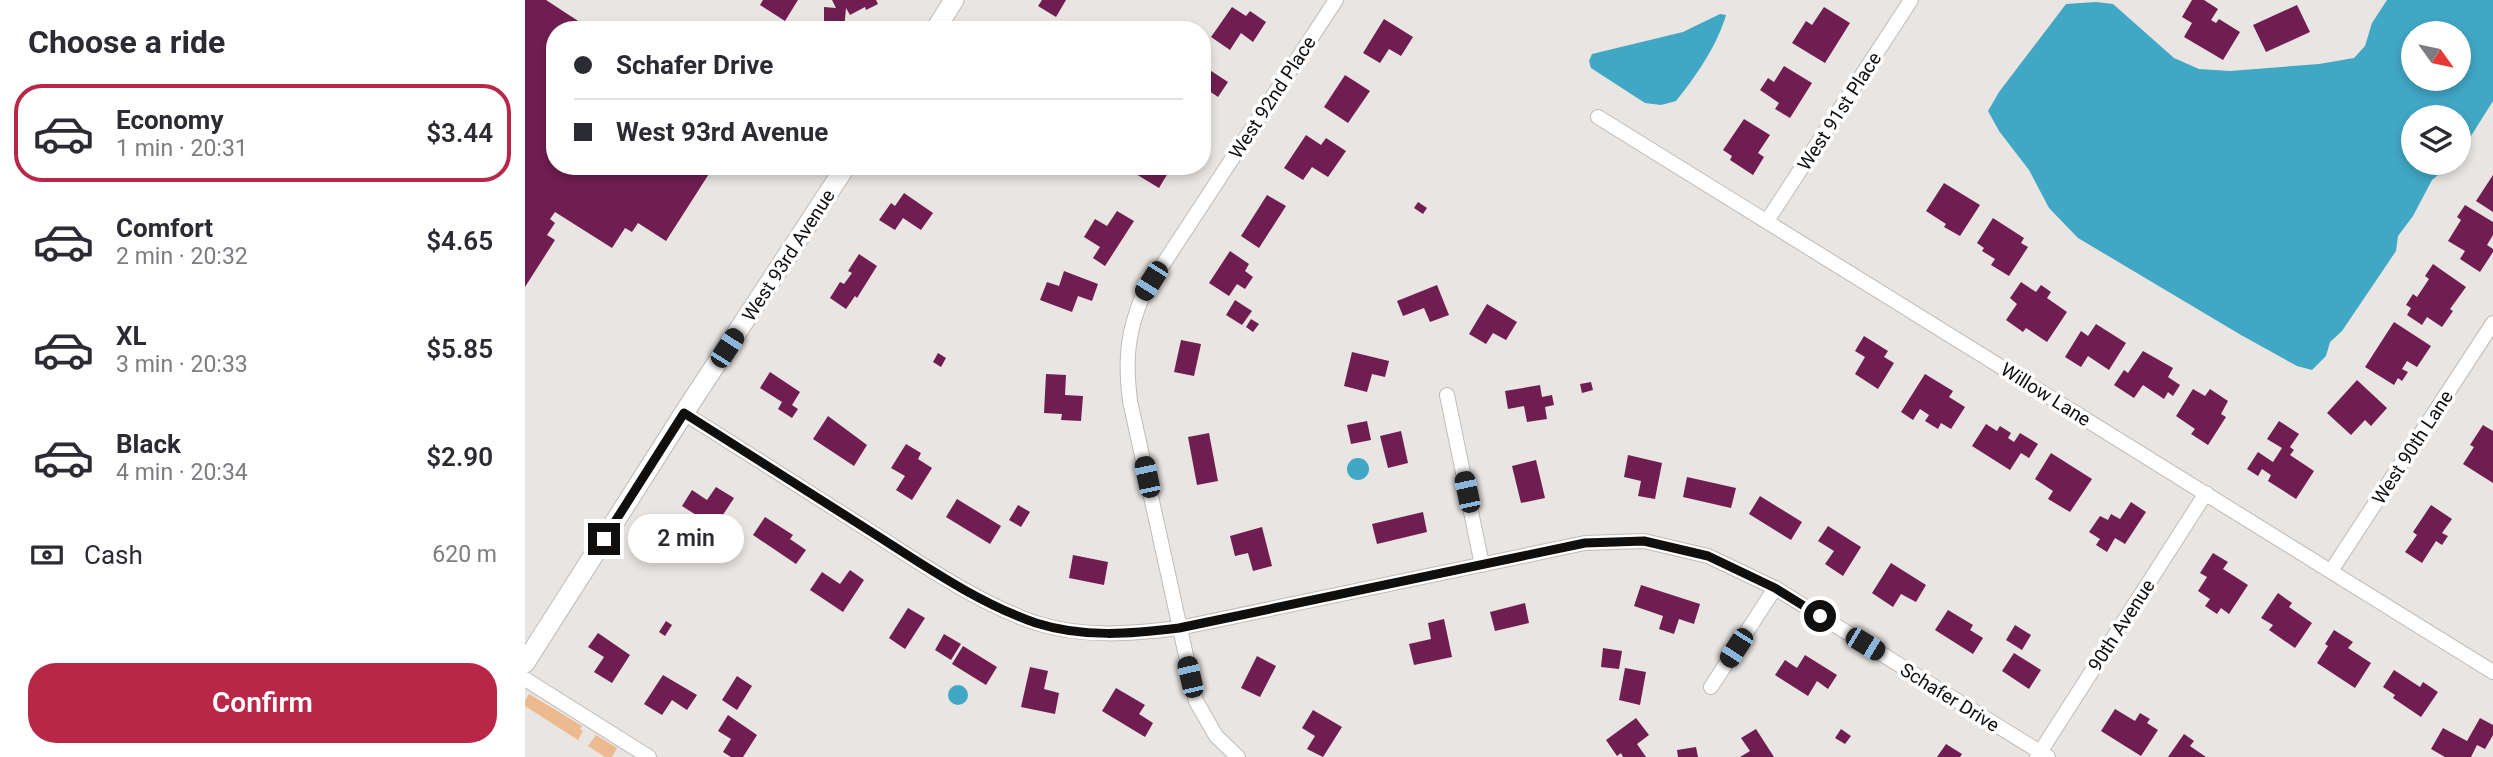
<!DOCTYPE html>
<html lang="en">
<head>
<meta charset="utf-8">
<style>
	body { margin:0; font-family:Roboto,sans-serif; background:#f2f2f3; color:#2b2b33; height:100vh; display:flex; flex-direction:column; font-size:26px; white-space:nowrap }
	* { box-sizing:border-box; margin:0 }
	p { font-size:23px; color:#7c7c81 }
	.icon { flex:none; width:38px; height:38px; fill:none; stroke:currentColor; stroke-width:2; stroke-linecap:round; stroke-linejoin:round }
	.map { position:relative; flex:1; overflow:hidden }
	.side { display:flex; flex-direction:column; background:#fff; width:525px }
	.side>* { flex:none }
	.banner { position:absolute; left:21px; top:21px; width:665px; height:154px; border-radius:28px; box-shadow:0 4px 10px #0003; display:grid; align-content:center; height:154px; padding:0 28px; background:#fff }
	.needle { width:46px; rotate:123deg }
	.tools { position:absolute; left:1876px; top:21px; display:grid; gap:14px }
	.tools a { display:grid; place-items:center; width:70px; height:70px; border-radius:50%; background:#fff; box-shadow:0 4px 10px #0003; font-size:35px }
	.end { position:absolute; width:32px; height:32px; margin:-16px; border:9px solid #110f0e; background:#fff; box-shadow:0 0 0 4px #fff }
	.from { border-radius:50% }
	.bubble { position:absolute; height:49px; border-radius:24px; background:#fff; box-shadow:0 4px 10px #0003; font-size:23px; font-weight:600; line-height:49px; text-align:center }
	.car { position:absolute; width:21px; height:42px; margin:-21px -10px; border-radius:9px; box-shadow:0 0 5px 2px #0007; background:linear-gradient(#222 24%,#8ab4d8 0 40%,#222 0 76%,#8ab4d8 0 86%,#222 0) }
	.banner b { display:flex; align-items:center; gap:24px; height:66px; font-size:26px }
	.banner b+b { border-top:2px solid #e1e1e2 }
	.banner i { width:18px; height:18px; background:#2b2b33 }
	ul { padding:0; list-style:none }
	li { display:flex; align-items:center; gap:21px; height:98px; margin:0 14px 10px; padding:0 14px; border:4px solid transparent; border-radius:28px }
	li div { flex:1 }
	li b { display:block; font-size:26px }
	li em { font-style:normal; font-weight:600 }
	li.on { border-color:#b82747 }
	li>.icon { width:63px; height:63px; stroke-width:1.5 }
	h2 { padding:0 28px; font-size:32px; line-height:84px }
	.pay { display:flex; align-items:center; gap:18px; height:77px; padding:0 28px; font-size:26px }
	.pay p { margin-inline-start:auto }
	.cta { display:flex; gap:14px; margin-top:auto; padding:14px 28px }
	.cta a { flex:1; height:80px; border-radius:28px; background:#b82747; color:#fff; font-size:28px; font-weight:600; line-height:80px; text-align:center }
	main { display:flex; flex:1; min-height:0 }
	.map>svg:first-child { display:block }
	.green { fill:#ecba8e }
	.water { fill:#40a7c4; fill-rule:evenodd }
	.building { fill:#701e51 }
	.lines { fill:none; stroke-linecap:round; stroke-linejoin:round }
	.street-casing { stroke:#bfbbb8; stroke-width:16 }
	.secondary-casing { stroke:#bfbbb8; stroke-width:21 }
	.street { stroke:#fff; stroke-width:14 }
	.secondary { stroke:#fff; stroke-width:19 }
	.route { stroke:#110f0e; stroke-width:9 }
	.labels { text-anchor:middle; stroke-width:7; stroke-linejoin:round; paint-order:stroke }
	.street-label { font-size:19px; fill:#110f0e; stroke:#fff }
</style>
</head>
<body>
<main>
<section class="side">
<h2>Choose a ride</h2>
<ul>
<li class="on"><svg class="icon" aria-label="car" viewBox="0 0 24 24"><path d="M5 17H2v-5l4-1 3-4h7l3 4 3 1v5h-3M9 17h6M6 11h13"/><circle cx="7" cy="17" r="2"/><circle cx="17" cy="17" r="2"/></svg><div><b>Economy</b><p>1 min · 20:31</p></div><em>$3.44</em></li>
<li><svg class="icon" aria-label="car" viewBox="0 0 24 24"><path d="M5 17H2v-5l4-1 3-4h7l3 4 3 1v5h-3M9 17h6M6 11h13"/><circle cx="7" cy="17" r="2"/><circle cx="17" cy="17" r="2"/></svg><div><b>Comfort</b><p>2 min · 20:32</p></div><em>$4.65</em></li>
<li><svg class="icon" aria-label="car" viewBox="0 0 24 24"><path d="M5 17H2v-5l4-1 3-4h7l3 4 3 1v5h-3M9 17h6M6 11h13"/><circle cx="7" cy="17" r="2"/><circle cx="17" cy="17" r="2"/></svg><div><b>XL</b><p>3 min · 20:33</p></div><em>$5.85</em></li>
<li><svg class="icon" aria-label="car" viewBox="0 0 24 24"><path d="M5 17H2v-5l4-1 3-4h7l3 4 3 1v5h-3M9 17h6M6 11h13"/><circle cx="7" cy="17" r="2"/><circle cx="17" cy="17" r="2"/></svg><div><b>Black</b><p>4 min · 20:34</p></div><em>$2.90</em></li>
</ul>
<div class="pay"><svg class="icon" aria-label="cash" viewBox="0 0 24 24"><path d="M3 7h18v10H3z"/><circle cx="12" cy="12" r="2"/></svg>Cash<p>620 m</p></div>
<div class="cta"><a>Confirm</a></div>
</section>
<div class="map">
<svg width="1968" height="757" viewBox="0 0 1968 757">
	<rect width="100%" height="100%" fill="#e9e5e2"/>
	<g class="green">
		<polygon points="4,694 57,726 55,729 58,731 53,740 0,706 0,701"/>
		<polygon points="71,735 92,748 87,757 80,757 63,746"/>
	</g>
	<g class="water">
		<path d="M1862,0H1968V101L1934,155V117H1888V163H1927L1907,180L1888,216L1873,236L1871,251L1817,331L1805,342L1801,356L1787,370L1772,366L1716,335L1553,238L1524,208L1504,170L1474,131L1463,111L1474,92L1541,4L1571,2L1588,4L1649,58L1674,69L1705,71L1794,64L1829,58L1840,46L1847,23ZM1888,33H1934V79H1888Z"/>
		<path d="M1195,14L1201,15C1192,46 1171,76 1151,101L1136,105L1120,103L1066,68L1064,61L1067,54L1158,32Z"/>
		<circle cx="833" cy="469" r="11"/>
		<circle cx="433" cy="695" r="10"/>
	</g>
	<g class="building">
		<polygon points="0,0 21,0 67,30 30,30 30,166 189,166 141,241 113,223 107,232 100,228 87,248 30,212 25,219 30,223 22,235 30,240 0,287"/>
		<polygon points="238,0 273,0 260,21 235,5"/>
		<polygon points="307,0 351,0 353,4 341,10 340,7 325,15 321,8 319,30 299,30 299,7 311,8"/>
		<polygon points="517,0 541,0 531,17 513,6"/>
		<polygon points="1667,0 1679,0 1693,9 1686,20 1691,23 1694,19 1715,32 1698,60 1659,37 1667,23 1657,17"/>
		<polygon points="1772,5 1785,32 1741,52 1728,25"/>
		<polygon points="707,7 721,16 725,11 741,22 728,42 716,33 705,50 686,37"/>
		<polygon points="1299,7 1325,23 1300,63 1267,43 1281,21 1287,25"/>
		<polygon points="859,19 888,37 876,56 864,49 855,63 838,53"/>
		<polygon points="677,65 703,82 693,97 680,88 677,91"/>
		<polygon points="1259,66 1287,83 1265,118 1250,109 1254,103 1235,90 1243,78 1249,82"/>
		<polygon points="820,75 845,91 823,123 799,107"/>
		<polygon points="1219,119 1245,135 1233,153 1239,157 1228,175 1205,160 1207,156 1198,150"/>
		<polygon points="781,135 796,145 801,138 821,151 803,177 787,167 778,180 759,168"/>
		<polygon points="602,166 633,166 643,173 634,188 601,168"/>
		<polygon points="1968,175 1968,212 1951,201"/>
		<polygon points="1419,183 1455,205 1435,236 1419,227 1421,224 1401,211"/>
		<polygon points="379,193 408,213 396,230 378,218 370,230 354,220 366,203 370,206"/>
		<polygon points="742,195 761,206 734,248 716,236"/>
		<polygon points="893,202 902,208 898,214 889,208"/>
		<polygon points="1940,205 1968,222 1968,235 1962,245 1968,249 1968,252 1955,272 1935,259 1940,251 1923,241 1936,220 1932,217"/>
		<polygon points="592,211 609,221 580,266 568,258 575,247 559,237 570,219 582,226"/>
		<polygon points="1468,218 1499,238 1496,243 1503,247 1484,276 1466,265 1470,259 1457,251 1459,248 1452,243"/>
		<polygon points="705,251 724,264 720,271 728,277 720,289 712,284 704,296 684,283"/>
		<polygon points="334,254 352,266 332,298 330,296 321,309 305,298 315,282 319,284 327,273 323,271"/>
		<polygon points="1908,264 1941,287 1925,309 1928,311 1917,327 1902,317 1897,325 1882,315 1886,308 1881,305 1888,294 1892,297 1904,279 1900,276"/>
		<polygon points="539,271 573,284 567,301 553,296 547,312 515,300 522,282 534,286"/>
		<polygon points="1496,282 1511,292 1516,285 1526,292 1522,298 1542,312 1522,342 1501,328 1498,332 1481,320 1492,304 1485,298"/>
		<polygon points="912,285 924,315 905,322 899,308 878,316 872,301"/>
		<polygon points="710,300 727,311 717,325 701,315"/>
		<polygon points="962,304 992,322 981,340 968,333 961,344 944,334"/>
		<polygon points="726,319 734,324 728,332 721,327"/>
		<polygon points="1869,322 1906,346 1892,367 1882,361 1877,369 1883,372 1877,381 1873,378 1869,385 1840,367"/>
		<polygon points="1571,324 1601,343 1584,370 1563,356 1556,367 1540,357 1556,331 1563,336"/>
		<polygon points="1339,336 1363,351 1359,357 1369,363 1353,389 1330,374 1340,357 1330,351"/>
		<polygon points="656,340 676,344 669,376 649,372"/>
		<polygon points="1618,351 1648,368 1643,377 1655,385 1648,396 1643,392 1639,399 1618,385 1609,398 1589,385 1599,370 1603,373"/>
		<polygon points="827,352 864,361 860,377 847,374 842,392 819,386"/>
		<polygon points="413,353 421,358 416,367 408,362"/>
		<polygon points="245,372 275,392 267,405 273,409 267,418 253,409 257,402 235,388"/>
		<polygon points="521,374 541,375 540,395 558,396 556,421 536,420 537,414 519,413"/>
		<polygon points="1400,374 1428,391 1424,397 1440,407 1426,429 1416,423 1413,429 1400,421 1404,415 1395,409 1388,420 1376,412"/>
		<polygon points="1832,380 1862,408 1846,426 1840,420 1826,435 1802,413"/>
		<polygon points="1066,382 1068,390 1057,393 1055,384"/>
		<polygon points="1015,385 1017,397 1027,395 1029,405 1020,407 1022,419 1002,422 999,406 983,409 980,391"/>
		<polygon points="1668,389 1680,396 1685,389 1703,401 1696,414 1701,417 1683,445 1666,434 1670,429 1651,416"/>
		<polygon points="303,416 342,445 329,466 288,439"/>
		<polygon points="842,421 846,440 826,444 822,425"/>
		<polygon points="1754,421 1774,434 1765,447 1769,450 1765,455 1789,471 1771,499 1743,481 1746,475 1737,469 1733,476 1722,469 1733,452 1748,462 1757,448 1742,439"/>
		<polygon points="1461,424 1472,431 1475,426 1486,433 1483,438 1489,442 1495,433 1513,444 1504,458 1496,453 1485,470 1447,446"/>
		<polygon points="1958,425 1968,431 1968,483 1938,464 1949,447 1945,445"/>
		<polygon points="876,431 883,463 863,468 855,436"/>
		<polygon points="684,433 693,481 672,485 663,437"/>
		<polygon points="381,444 396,453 393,459 407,468 387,500 371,490 380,476 366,468"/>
		<polygon points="1526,453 1567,479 1545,512 1523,499 1528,491 1510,479"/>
		<polygon points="1103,455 1137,463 1130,499 1113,496 1116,481 1099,477"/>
		<polygon points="1011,460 1020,498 996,503 987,466"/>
		<polygon points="1162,477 1211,488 1206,508 1158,497"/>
		<polygon points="191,487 209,498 190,527 157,506 167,490 182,500"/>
		<polygon points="1235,496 1277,522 1266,540 1224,514"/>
		<polygon points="432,499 476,526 465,544 421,517"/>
		<polygon points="1606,502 1621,512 1600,544 1590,538 1582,552 1571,545 1575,539 1564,532 1575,516 1583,520 1586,514 1595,519"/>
		<polygon points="493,505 505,512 496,527 484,520"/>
		<polygon points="1906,505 1927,519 1917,533 1923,536 1917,545 1911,541 1897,563 1880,552 1892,535 1888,532"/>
		<polygon points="898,512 902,532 852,544 847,524"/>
		<polygon points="240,517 268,535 265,539 281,550 271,564 228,535"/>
		<polygon points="1303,526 1336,547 1318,576 1300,564 1309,551 1293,541"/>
		<polygon points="737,527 747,566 728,571 723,553 710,556 705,536"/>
		<polygon points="1688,553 1703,562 1698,569 1723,585 1704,614 1696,608 1692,614 1680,606 1685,599 1673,591 1682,577 1675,573"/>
		<polygon points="548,555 583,562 579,585 544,578"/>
		<polygon points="1366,563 1401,585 1391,602 1376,594 1368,607 1347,593"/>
		<polygon points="325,570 339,580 318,612 285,590 297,572 315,584"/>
		<polygon points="1116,585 1175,604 1169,624 1154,619 1149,634 1134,629 1138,616 1109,606"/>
		<polygon points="1753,593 1767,603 1764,607 1787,623 1770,648 1744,630 1748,625 1736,618"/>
		<polygon points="1000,603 1004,623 970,631 965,612"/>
		<polygon points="383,608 400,618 380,649 364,638"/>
		<polygon points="1423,610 1448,625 1445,630 1458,638 1448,654 1410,630"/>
		<polygon points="919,619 927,657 889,665 884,644 906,639 903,623"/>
		<polygon points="141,621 147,625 140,636 134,632"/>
		<polygon points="1490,625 1506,635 1497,650 1481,640"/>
		<polygon points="1809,630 1828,642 1823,648 1846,663 1830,688 1792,663 1803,646 1800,644"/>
		<polygon points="73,633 105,655 87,683 69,672 79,657 63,647"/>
		<polygon points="419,634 436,644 426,660 410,650"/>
		<polygon points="438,646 472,667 461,685 427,664"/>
		<polygon points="1078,648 1097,651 1094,669 1076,667"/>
		<polygon points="1489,653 1516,670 1504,689 1477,671"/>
		<polygon points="1280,655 1312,675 1303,689 1292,681 1283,696 1250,675 1260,660 1272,668"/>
		<polygon points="732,656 751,666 735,697 716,688"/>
		<polygon points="505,667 523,671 519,689 534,693 530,714 496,707"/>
		<polygon points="1100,668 1121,672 1115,705 1094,700"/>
		<polygon points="1869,670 1895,687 1898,682 1913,692 1896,717 1868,698 1870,695 1858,687"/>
		<polygon points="138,675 172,695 162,710 147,700 137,715 119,704"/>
		<polygon points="212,676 227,686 212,710 197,700"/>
		<polygon points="591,688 620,705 614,714 628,723 620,737 577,711"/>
		<polygon points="1590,709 1610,721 1615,713 1625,719 1622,723 1633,730 1616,756 1576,731"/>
		<polygon points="788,710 817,727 798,757 782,749 790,736 777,728"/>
		<polygon points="203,715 232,735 218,757 206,757 198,752 206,739 193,731"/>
		<polygon points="1111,718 1124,735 1112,744 1121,757 1098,757 1096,753 1092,756 1081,740"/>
		<polygon points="1955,718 1968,725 1968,735 1960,749 1952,745 1946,757 1920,757 1906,749 1918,728 1942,741"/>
		<polygon points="1231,729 1249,757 1215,757 1225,751 1216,738"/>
		<polygon points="1316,729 1326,736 1320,744 1310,738"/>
		<polygon points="1659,734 1669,741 1665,746 1681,757 1643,757"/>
		<polygon points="1421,744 1437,754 1435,757 1412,757"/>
		<polygon points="1171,747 1173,757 1153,757 1152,750"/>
	</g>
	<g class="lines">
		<defs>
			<g id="street">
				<polyline points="1073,117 1968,672"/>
				<polyline points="1242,221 1386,0"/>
				<polyline points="922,395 957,565"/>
				<path d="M159,413C222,453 285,493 348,533C400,566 453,603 511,623C558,638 606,634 654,628L1060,543L1119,541L1183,556L1250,588L1523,757"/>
				<polyline points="1806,571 1968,323"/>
				<polyline points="0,679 124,757"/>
				<polyline points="1186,687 1250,588"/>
				<path d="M713,757L691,736L671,701L605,401C600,360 602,333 618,295L811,0"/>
				<polyline points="1512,757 1681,493"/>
			</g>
			<g id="secondary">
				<polyline points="410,30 429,0"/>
				<polyline points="0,663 159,413 321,166"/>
			</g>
		</defs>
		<use href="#street" class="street-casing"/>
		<use href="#secondary" class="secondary-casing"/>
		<use href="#street" class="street"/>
		<use href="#secondary" class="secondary"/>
	</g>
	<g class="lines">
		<path class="route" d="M79,539L159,413C222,453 285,493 348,533C400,566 453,603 511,623C558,638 606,634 654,628L1060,543L1119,541L1183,556L1250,588L1295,616"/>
	</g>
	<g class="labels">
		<g class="street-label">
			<text transform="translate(747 97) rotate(-57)" y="7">West 92nd Place</text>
			<text transform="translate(1314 111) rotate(-57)" y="7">West 91st Place</text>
			<text transform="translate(263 255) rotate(-57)" y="7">West 93rd Avenue</text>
			<text transform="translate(1521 394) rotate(32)" y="7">Willow Lane</text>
			<text transform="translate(1887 447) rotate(-57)" y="7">West 90th Lane</text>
			<text transform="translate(1596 625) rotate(-57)" y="7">90th Avenue</text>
			<text transform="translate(1425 697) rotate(32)" y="7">Schafer Drive</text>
		</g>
	</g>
</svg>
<div class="tools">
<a><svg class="needle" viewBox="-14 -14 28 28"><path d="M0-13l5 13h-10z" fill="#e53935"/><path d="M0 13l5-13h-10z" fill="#7c7c81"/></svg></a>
<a><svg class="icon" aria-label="layers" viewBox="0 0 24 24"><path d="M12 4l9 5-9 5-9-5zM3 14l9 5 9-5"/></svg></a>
</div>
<i class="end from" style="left:1295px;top:616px"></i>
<i class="end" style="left:79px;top:539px"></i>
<div class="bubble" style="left:103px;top:514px;width:116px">2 min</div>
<i class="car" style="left:626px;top:281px;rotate:212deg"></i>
<i class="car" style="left:202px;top:348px;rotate:33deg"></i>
<i class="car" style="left:622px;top:477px;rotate:348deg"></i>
<i class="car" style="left:942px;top:492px;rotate:348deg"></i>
<i class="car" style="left:1340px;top:644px;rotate:121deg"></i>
<i class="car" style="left:1211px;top:648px;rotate:213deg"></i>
<i class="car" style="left:665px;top:677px;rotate:347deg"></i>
<div class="banner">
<b><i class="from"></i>Schafer Drive</b>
<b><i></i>West 93rd Avenue</b>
</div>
</div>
</main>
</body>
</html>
